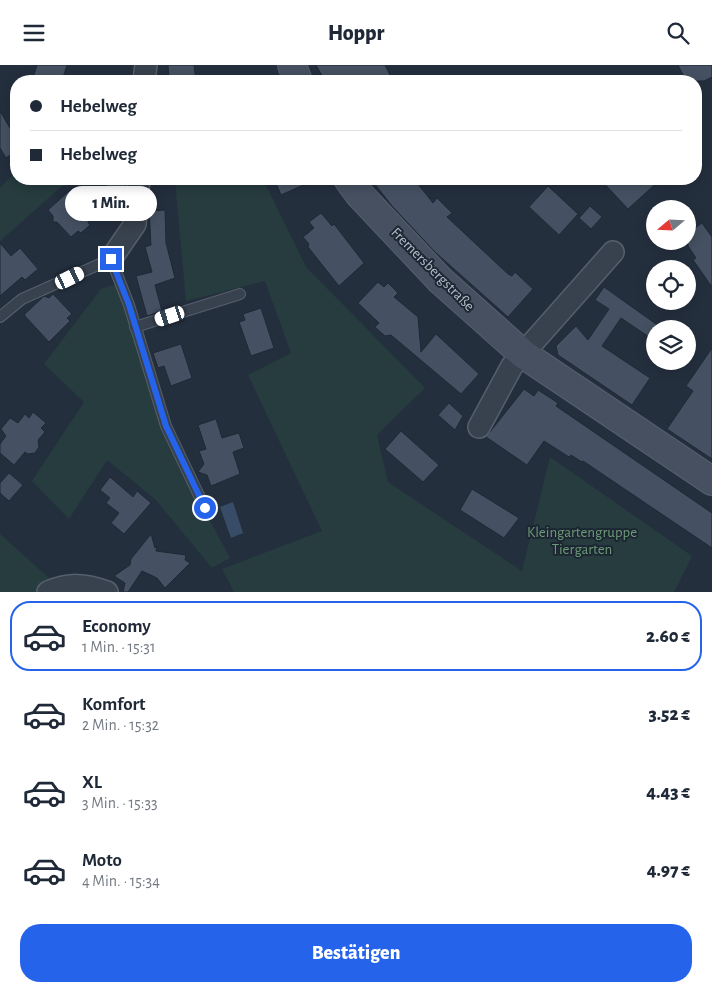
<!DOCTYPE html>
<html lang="de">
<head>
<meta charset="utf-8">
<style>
	body { margin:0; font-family:"Alegreya Sans",sans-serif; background:#f2f2f3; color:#1f2937; height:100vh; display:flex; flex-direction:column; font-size:19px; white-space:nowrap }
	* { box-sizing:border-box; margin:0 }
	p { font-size:16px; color:#747a83 }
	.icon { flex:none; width:28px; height:28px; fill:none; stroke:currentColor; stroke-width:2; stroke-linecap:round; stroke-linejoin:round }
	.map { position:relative; height:527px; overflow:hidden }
	.drawer { display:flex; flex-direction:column; background:#fff; flex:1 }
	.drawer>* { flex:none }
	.top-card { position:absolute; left:10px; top:10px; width:692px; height:110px; border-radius:20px; box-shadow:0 2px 12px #0003; display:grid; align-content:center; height:110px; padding:0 20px; background:#fff }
	.needle { width:32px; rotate:251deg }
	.fabs { position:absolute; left:646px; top:135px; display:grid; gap:10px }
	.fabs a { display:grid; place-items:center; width:50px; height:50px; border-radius:50%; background:#fff; box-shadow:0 2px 12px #0003; font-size:25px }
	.end { position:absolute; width:22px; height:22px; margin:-11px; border:6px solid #2563eb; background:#fff; box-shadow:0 0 0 2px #fff }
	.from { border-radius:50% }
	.bubble { position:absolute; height:35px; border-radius:18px; background:#fff; box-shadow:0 2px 12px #0003; font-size:16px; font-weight:800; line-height:35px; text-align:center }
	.car { position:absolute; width:15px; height:30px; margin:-15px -8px; border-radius:6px; box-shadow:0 0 4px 1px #0007; background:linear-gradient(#fff 24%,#345 0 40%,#fff 0 76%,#345 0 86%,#fff 0) }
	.top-card b { display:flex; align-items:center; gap:18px; height:48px; font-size:19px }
	.top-card b+b { border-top:1px solid #e0e1e3 }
	.top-card i { width:12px; height:12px; background:#1f2937 }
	ul { padding:9px 0 0; list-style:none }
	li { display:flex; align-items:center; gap:15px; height:70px; margin:0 10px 8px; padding:0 10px; border:2px solid transparent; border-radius:20px }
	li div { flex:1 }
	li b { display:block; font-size:19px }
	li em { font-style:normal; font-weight:800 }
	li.selected { border-color:#2563eb }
	li>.icon { width:45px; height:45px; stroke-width:1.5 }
	.cta { display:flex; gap:10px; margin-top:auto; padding:10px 20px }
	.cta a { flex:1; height:58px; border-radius:20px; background:#2563eb; color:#fff; font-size:20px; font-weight:800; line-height:58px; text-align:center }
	header { display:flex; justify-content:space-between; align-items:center; height:65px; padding:0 20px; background:#fff; font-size:22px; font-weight:800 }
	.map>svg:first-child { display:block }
	.green { fill:#263c3f }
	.water { fill:#394c67 }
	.building { fill:#455162; stroke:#1f2835 }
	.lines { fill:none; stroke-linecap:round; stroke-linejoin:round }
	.service-casing { stroke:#565f6c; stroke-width:12 }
	.minor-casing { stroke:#565f6c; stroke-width:24 }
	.secondary-casing { stroke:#565f6c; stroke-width:30 }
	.service { stroke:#38414e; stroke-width:10 }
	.minor { stroke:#38414e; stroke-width:21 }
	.secondary { stroke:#465061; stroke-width:28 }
	.route { stroke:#2563eb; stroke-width:6 }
	.labels { text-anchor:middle; stroke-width:4; stroke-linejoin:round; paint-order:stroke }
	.street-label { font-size:15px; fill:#b4bcc9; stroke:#1d2633 }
	.park-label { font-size:15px; fill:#6b9a76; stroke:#1d2633 }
</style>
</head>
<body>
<header><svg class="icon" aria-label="menu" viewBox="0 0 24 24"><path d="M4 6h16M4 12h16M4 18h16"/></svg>Hoppr<svg class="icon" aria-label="search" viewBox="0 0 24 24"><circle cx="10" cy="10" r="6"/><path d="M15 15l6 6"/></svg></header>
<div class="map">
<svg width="712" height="527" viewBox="0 0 712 527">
	<rect width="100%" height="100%" fill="#242f3e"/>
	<g class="green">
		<polygon points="16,106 16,114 70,114 0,176 0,123"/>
		<polygon points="191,114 263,114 306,202 425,323 377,370 388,417 522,506 550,392 692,491 674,527 234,527 222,504 322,466 248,310 291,288 265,216 186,236 175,116"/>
		<polygon points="117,219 162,366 230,493 212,503 155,434 107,395 69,454 32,416 84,337 44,299 101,224"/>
		<polygon points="0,469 59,522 107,527 0,527"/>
	</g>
	<polygon class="water" points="233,437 243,468 231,473 220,442"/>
	<g class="building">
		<polygon points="37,0 67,0 62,16 32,16"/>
		<polygon points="168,0 194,0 196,16 169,16"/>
		<polygon points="316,0 385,0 393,16 325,16"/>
		<polygon points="678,0 712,0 712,12 704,16 686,16"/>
		<polygon points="0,46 10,63 16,59 16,86 6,93 0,83"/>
		<polygon points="113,114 126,114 126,121 88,157 90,160 81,168 78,166 71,172 57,157 53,157 53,151 48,145 69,126 86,140"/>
		<polygon points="274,114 317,114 281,130"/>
		<polygon points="371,114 414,114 433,138 437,133 452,148 447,152 508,209 512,211 515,207 533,224 508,252 435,187 392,141"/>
		<polygon points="600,114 661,114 628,144"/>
		<polygon points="548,121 578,149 559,170 529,142"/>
		<polygon points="590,141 602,152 591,164 579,153"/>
		<polygon points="165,145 166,178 175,213 155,220 162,246 147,251 136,211 152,207 145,182 151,180 149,146"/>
		<polygon points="321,148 332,161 334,159 364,198 339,221 308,182 309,179 303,172 314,163 309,157"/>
		<polygon points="702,158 712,172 712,222 693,195 696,193 688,181 688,168"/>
		<polygon points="0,178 11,191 20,183 38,204 25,215 22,212 0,231"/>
		<polygon points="378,217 384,222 388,218 398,228 394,232 418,252 421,287 436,269 479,309 461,329 391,270 385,271 375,262 379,258 358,238"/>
		<polygon points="604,222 663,264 655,264 655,276 621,253 602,281 650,313 632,340 558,290 556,281 576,261 588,275 609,244 595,235"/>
		<polygon points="53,229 72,249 67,253 70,256 49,277 24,250 44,231 49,233"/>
		<polygon points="261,243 274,283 251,291 239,257 245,255 243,249"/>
		<polygon points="181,279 192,313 171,321 164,301 158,303 153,288"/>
		<polygon points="712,283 712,394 667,364 693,326 686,321"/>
		<polygon points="524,324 534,331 538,325 558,338 556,341 712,448 712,483 583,396 582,397 571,390 569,392 544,376 527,400 486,372"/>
		<polygon points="449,338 463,351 455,365 438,350"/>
		<polygon points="33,347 46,358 41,363 45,367 38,375 39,382 35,388 28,389 25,387 14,400 0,388 0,379 6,371 1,364 10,353 18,358 25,349 29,353"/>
		<polygon points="216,354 222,373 239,368 244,383 233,387 240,409 211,421 207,410 198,407 204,399 199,386 206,384 198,360"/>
		<polygon points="401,366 439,400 423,417 385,384"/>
		<polygon points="9,408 23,420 9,436 0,428 0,418"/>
		<polygon points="110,412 133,432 137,426 151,438 124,469 111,458 119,448 106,438 110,433 100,425"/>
		<polygon points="472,424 519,453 504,473 460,445"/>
		<polygon points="151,469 155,483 157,481 156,486 186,490 185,495 190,498 165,523 157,513 142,506 128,527 123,527 125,518 114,511 130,500 131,494"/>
	</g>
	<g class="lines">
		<defs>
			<g id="service">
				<polyline points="0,252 22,234 111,194 129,240 166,361 205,443"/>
				<polyline points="135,262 240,229"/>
			</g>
			<g id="minor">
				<polyline points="144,16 146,0"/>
				<polyline points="111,194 135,159 139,114"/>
				<polyline points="479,362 512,301 613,187"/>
				<path d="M48,527C70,518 85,519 107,527"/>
			</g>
			<g id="secondary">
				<polyline points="292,0 298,16"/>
				<polyline points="348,114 359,129 440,215 523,289 712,416"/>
			</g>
		</defs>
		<use href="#service" class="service-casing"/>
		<use href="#minor" class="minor-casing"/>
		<use href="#secondary" class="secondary-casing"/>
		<use href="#service" class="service"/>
		<use href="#minor" class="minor"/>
		<use href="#secondary" class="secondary"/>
	</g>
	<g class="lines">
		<polyline class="route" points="111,194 129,240 166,361 205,443"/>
	</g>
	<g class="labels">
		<g class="street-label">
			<text transform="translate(433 204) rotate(45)" y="5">Fremersbergstraße</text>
		</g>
		<g class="park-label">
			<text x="582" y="472">Kleingartengruppe<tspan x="582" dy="17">Tiergarten</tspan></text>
		</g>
	</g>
</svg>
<div class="fabs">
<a><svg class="needle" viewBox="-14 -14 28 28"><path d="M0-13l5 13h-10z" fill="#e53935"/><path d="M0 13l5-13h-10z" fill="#747a83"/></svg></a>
<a><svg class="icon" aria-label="locate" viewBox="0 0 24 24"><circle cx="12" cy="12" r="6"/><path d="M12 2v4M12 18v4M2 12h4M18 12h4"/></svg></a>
<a><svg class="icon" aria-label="layers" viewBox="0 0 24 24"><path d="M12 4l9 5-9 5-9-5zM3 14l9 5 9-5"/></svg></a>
</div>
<i class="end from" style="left:205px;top:443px"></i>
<i class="end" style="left:111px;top:194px"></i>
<div class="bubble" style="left:65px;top:121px;width:92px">1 Min.</div>
<i class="car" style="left:70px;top:213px;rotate:64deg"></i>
<i class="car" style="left:170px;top:251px;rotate:252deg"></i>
<div class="top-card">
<b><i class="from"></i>Hebelweg</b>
<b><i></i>Hebelweg</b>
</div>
</div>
<section class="drawer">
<ul>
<li class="selected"><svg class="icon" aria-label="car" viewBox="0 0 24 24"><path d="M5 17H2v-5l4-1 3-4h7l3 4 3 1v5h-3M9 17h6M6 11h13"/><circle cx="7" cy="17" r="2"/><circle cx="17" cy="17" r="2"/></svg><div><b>Economy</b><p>1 Min. · 15:31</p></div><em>2.60 €</em></li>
<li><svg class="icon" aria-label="car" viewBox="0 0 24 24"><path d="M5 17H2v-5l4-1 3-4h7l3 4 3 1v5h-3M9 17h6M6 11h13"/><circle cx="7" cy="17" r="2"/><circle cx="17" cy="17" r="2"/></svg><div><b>Komfort</b><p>2 Min. · 15:32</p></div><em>3.52 €</em></li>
<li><svg class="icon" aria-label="car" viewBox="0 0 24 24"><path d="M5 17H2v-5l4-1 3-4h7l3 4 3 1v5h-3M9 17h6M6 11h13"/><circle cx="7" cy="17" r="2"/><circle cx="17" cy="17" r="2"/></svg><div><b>XL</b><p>3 Min. · 15:33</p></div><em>4.43 €</em></li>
<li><svg class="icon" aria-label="car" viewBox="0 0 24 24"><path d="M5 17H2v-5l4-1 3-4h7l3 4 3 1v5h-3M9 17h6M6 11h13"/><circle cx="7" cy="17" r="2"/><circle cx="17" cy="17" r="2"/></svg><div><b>Moto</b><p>4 Min. · 15:34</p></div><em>4.97 €</em></li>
</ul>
<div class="cta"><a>Bestätigen</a></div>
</section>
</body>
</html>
